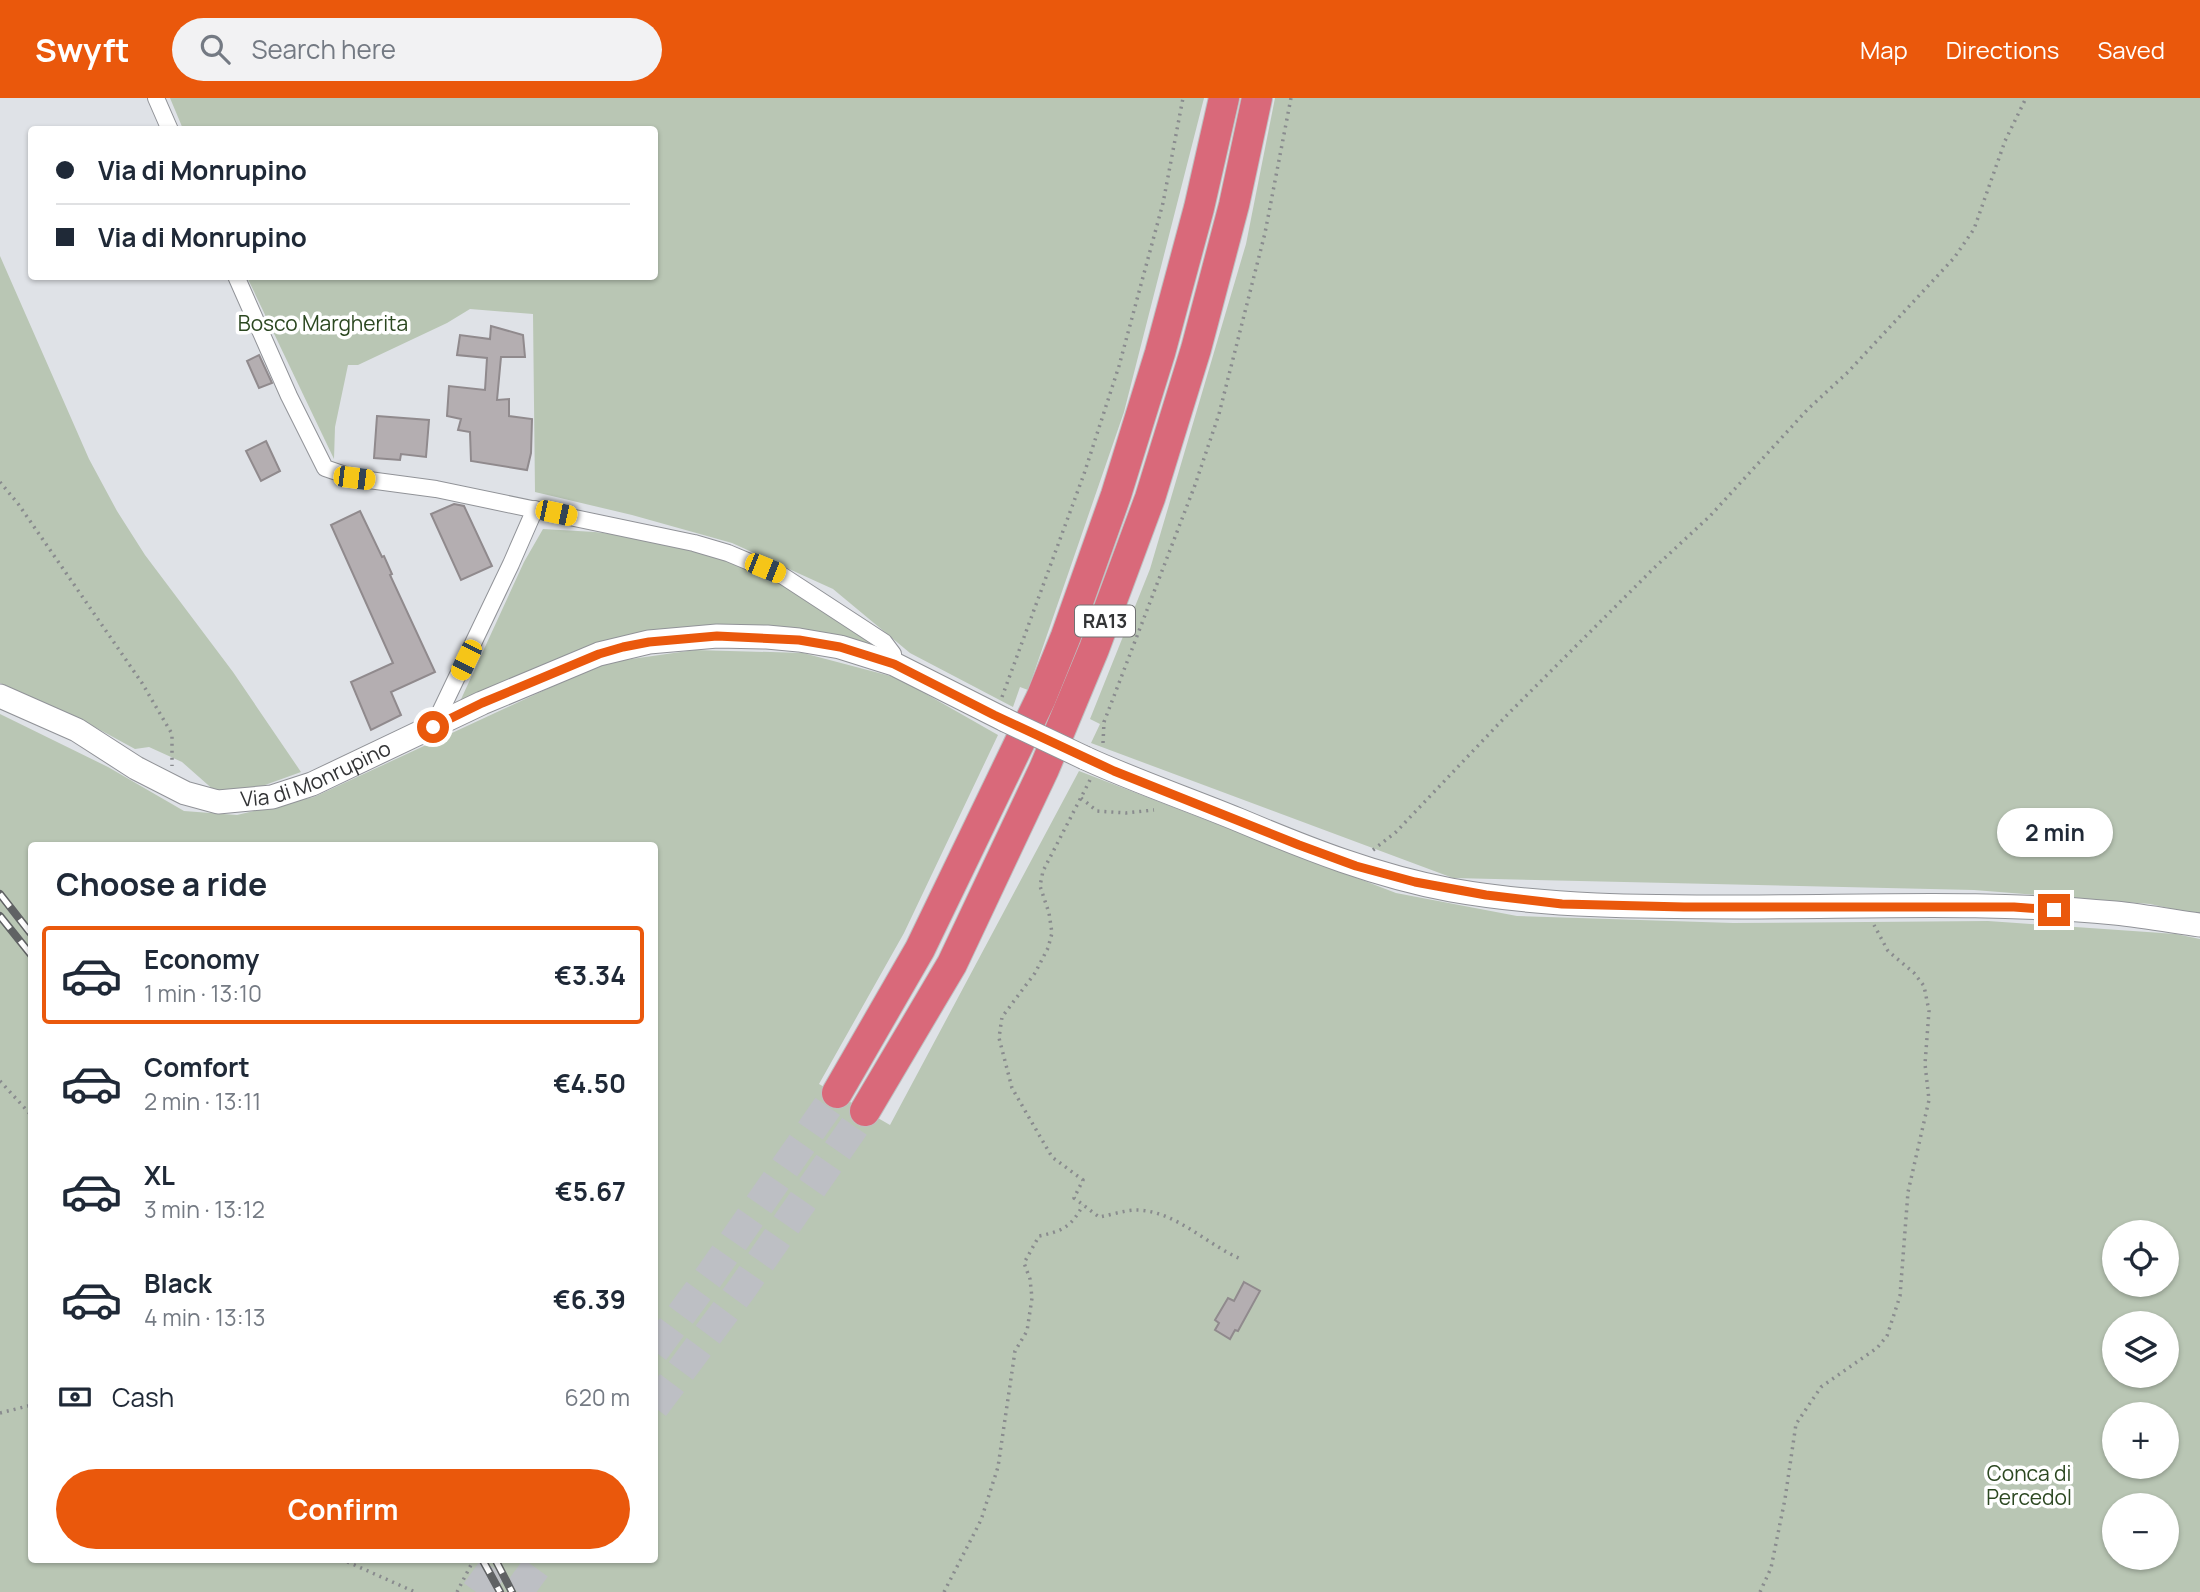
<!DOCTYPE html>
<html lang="en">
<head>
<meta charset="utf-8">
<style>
	body { margin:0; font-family:Manrope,sans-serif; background:#f2f2f3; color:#1f2937; height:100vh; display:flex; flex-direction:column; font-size:26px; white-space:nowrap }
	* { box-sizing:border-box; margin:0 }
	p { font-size:23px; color:#747a83 }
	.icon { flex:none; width:38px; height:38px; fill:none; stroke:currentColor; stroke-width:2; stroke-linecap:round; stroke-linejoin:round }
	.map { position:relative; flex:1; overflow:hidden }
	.drawer { position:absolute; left:28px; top:744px; width:630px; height:721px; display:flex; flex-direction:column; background:#fff; border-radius:7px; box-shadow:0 2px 5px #0004 }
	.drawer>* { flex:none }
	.top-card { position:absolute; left:28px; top:28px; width:630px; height:154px; border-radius:7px; box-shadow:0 2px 5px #0004; display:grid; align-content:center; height:154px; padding:0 28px; background:#fff }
	.buttons { position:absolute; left:2102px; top:1122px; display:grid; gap:14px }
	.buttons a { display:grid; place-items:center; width:77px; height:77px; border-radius:50%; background:#fff; box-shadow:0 2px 5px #0004; font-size:35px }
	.end { position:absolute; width:32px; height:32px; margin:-16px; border:9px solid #ea580c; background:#fff; box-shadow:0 0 0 4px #fff }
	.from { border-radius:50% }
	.bubble { position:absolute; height:49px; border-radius:24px; background:#fff; box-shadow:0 2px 5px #0004; font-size:23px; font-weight:700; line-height:49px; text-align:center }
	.car { position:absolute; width:21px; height:42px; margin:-21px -10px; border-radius:9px; box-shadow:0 0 5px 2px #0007; background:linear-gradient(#f5c518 24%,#345 0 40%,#f5c518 0 76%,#345 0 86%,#f5c518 0) }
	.top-card b { display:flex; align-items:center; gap:24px; height:66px; font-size:26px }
	.top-card b+b { border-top:2px solid #e0e1e3 }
	.top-card i { width:18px; height:18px; background:#1f2937 }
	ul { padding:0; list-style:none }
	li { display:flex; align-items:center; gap:21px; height:98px; margin:0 14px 10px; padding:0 14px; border:4px solid transparent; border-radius:7px }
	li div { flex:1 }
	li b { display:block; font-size:26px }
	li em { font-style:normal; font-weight:700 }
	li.active { border-color:#ea580c }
	li>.icon { width:63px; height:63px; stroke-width:1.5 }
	h2 { padding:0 28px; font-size:32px; line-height:84px }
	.pay { display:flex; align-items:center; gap:18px; height:77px; padding:0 28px; font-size:26px }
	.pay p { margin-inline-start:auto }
	.primary-button { display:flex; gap:14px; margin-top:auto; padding:14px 28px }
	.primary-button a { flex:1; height:80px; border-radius:42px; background:#ea580c; color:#fff; font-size:28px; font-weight:700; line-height:80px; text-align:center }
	header { display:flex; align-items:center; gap:42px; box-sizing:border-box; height:98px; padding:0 35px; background:#ea580c; color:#fff }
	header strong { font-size:33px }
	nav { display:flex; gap:38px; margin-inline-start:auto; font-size:24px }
	.search { width:490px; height:63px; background:#f2f2f3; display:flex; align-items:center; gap:18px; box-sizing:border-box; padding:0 24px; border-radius:38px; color:#747a83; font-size:26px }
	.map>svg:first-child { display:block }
	.green { fill:#b9c6b4; fill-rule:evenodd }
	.building { fill:#b4aeb1; stroke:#908a8d; stroke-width:2 }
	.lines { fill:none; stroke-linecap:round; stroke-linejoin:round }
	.highway-tunnel { stroke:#bdbfc4; stroke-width:30; stroke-dasharray:30 15; stroke-linecap:butt }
	.street-casing { stroke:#919398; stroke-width:18 }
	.secondary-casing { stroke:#919398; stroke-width:25 }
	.highway-casing { stroke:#bebebf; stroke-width:32 }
	.path { stroke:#898b8e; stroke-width:3.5; stroke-dasharray:2 5; stroke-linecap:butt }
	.street { stroke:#fff; stroke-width:16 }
	.secondary { stroke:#fff; stroke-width:23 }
	.highway { stroke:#d9697a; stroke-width:30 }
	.rail-casing { stroke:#606264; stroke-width:8 }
	.rail { stroke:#fff; stroke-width:5; stroke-dasharray:16; stroke-linecap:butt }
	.secondary-bridge-casing { stroke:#919398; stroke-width:25; stroke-linecap:butt }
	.secondary-bridge { stroke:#fff; stroke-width:23 }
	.route { stroke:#ea580c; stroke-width:9 }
	.labels { text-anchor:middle; stroke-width:7; stroke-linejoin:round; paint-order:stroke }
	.shield { fill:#fff; stroke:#707172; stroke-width:2 }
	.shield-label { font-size:19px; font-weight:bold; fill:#333436 }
	.park-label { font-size:21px; fill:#2c4821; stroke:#fff }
	.street-label { font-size:21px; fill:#333436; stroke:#fff }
</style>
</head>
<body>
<header>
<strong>Swyft</strong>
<div class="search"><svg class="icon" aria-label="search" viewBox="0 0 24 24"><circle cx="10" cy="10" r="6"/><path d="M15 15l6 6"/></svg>Search here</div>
<nav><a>Map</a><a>Directions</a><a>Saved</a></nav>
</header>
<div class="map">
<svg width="2200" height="1494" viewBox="0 0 2200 1494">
	<rect width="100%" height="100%" fill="#dfe2e7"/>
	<g class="green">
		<polygon points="170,0 1204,0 1124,314 1028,592 1020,589 1013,609 910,555 833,491 732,445 632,417 535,394 533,216 470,211 447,225 358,267 348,267 335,329 334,361 247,179 654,178 654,32 183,31"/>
		<polygon points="1275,0 2200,0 2200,817 2150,806 1974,792 1453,780 1091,645 1100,626 1090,621 1150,471 1246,146"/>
		<polygon points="0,158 89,361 117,413 145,457 233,574 301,674 254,691 216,694 182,664 149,649 135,651 80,621 0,585"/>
		<polygon points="543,431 595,434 643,440 692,450 780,480 877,550 710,532 457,610 524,464"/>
		<path d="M695,552L803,555L898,580L998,637L904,835L819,986L890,1027L1079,673L1396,795L1517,818L1733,825L1988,823L2176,836L2200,841V1494H0V616L108,669L184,713L237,717L314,699L603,565ZM32,747H654V1461H32ZM2114,1134H2166V1186H2114ZM2114,1225H2166V1278H2114ZM2114,1316H2166V1368H2114ZM2114,1407H2166V1460H2114Z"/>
	</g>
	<g class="building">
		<polygon points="491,228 523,237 525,259 501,259 497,302 509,301 509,318 532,321 531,355 527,372 471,363 470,334 458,332 461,321 447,318 449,288 485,292 487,260 457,257 460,237 490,241"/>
		<polygon points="259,257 272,285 259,290 247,263"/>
		<polygon points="377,318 429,322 426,359 401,356 400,362 374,360"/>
		<polygon points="266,343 280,373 261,383 246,353"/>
		<polygon points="454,406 464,408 492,468 461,482 431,416"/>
		<polygon points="360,413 382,459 384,458 392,476 390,477 435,574 391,594 401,617 371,632 351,584 393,565 331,427"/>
		<polygon points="1244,1184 1260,1193 1238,1233 1235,1232 1230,1241 1215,1232 1219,1225 1215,1222 1228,1200 1234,1203"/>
	</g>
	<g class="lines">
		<g class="highway-tunnel">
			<polyline points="654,1253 708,1180 837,995"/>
			<polyline points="654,1309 741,1192 865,1013"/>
			<polyline points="476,1494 500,1461"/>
			<polyline points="518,1494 542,1461"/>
		</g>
		<defs>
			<g id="street">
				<polyline points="156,0 170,32"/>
				<polyline points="236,178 289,298 325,370 354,380 436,391 694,445 728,455 783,478 884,544 893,556 894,566"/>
				<polyline points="433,629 511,466 535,411"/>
			</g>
			<g id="secondary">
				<path id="s1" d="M0,598L77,632L136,670L185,695L218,704L272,699L312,686L482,605L599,556L649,544L717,538L767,539L799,542L840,549L894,566L1005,622"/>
				<path d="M1085,660C1135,683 1188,701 1239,722C1308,751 1376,778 1451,792C1547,809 1645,809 1742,809C1866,809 1992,803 2115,815C2143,818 2172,823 2200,827"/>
			</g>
			<g id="highway">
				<polyline points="837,995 920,851 1041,600 1066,538 1116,397 1160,255 1199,110 1224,0"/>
				<polyline points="865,1013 952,866 1044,671 1094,551 1150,400 1196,251 1234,107 1257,0"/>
			</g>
		</defs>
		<use href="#street" class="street-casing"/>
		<use href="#secondary" class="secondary-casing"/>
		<use href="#highway" class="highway-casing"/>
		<g class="path">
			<polyline points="0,384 19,407 142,585 172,636 172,668"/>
			<polyline points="1002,599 1084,376 1119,268 1163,105 1183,0"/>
			<polyline points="1103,645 1104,624 1195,387 1219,316 1265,135 1291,0"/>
			<path d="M1090,682L1043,773L1040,788L1049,815L1052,835L1048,850L1035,875L1002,919L999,940L1012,990L1031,1023L1052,1059L1083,1082L1074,1100L1099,1119C1111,1117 1125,1112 1137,1112C1176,1113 1207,1147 1241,1161"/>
			<polyline points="1081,700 1097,713 1126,715 1154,712"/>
			<polyline points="1373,752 1396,734 1509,615 1654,470 1710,418 1807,312 1848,274 1954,160 1974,131 2005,43 2026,0"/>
			<polyline points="0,983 32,1018"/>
			<polyline points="0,1315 32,1307"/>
			<polyline points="341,1461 415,1494"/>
			<polyline points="457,1494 474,1461"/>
			<path d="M944,1494L981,1422L998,1369L1015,1253L1027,1233L1032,1200L1030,1181L1024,1165L1039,1138C1063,1133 1071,1129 1083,1107"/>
			<polyline points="1760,1494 1771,1470 1785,1401 1796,1326 1821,1289 1877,1250 1887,1238 1900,1198 1908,1094 1929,1002 1925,966 1929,913 1924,888 1914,875 1888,853 1874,827"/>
		</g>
		<use href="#street" class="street"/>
		<use href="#secondary" class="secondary"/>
		<use href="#highway" class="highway"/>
		<defs>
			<g id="rail">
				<polyline points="0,796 32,837"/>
				<polyline points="0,818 32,858"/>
				<polyline points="482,1461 500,1494"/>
				<polyline points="495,1461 512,1494"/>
			</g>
		</defs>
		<use href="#rail" class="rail-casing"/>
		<use href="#rail" class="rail"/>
		<defs>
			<polyline id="secondary-bridge" points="1005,622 1085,660"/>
		</defs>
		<use href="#secondary-bridge" class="secondary-bridge-casing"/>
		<use href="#secondary-bridge" class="secondary-bridge"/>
	</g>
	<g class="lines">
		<polyline class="route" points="433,629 482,605 599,556 623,549 649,544 717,538 799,542 840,549 894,566 994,617 1114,673 1299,747 1356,768 1415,784 1486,797 1562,806 1684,809 2014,809 2054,812"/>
	</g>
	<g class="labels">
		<rect class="shield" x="1075" y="507.5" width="60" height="31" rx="5"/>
		<g class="shield-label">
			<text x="1105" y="530">RA13</text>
		</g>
		<g class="park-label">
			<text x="323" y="233">Bosco Margherita</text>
			<text x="2029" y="1383">Conca di<tspan x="2029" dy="24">Percedol</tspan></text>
		</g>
		<g class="street-label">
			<text dy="7" stroke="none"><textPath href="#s1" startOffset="346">Via di Monrupino</textPath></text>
		</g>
	</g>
</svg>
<div class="buttons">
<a><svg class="icon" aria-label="locate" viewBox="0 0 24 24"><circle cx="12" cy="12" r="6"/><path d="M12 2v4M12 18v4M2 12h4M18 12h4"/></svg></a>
<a><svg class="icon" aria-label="layers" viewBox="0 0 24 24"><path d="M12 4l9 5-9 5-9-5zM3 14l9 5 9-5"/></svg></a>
<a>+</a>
<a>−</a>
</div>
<i class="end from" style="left:433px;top:629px"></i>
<i class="end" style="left:2054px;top:812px"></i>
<div class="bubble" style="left:1997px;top:710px;width:116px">2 min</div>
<i class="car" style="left:354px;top:380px;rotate:97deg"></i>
<i class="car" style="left:556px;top:415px;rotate:102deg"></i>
<i class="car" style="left:765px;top:470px;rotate:112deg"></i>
<i class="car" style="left:466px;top:562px;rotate:206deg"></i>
<div class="top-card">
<b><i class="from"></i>Via di Monrupino</b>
<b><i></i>Via di Monrupino</b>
</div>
<section class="drawer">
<h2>Choose a ride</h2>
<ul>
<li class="active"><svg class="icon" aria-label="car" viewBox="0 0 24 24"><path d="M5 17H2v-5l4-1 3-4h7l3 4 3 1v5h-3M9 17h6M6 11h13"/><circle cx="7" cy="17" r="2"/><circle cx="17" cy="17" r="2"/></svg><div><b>Economy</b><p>1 min · 13:10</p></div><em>€3.34</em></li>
<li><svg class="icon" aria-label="car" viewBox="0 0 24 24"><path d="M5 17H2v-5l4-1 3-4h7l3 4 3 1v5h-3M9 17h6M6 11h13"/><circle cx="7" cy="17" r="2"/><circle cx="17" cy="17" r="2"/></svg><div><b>Comfort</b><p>2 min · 13:11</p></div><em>€4.50</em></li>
<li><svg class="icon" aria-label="car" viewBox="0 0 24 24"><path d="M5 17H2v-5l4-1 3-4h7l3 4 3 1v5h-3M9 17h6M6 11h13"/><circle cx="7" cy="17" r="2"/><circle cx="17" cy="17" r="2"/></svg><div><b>XL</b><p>3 min · 13:12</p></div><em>€5.67</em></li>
<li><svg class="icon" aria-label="car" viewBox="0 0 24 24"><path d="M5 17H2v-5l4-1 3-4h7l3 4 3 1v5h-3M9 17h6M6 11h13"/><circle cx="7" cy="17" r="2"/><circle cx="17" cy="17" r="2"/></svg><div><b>Black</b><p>4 min · 13:13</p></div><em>€6.39</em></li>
</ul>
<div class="pay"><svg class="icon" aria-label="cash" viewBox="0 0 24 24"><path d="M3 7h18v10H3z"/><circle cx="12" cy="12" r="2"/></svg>Cash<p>620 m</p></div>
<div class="primary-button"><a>Confirm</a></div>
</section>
</div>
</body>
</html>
